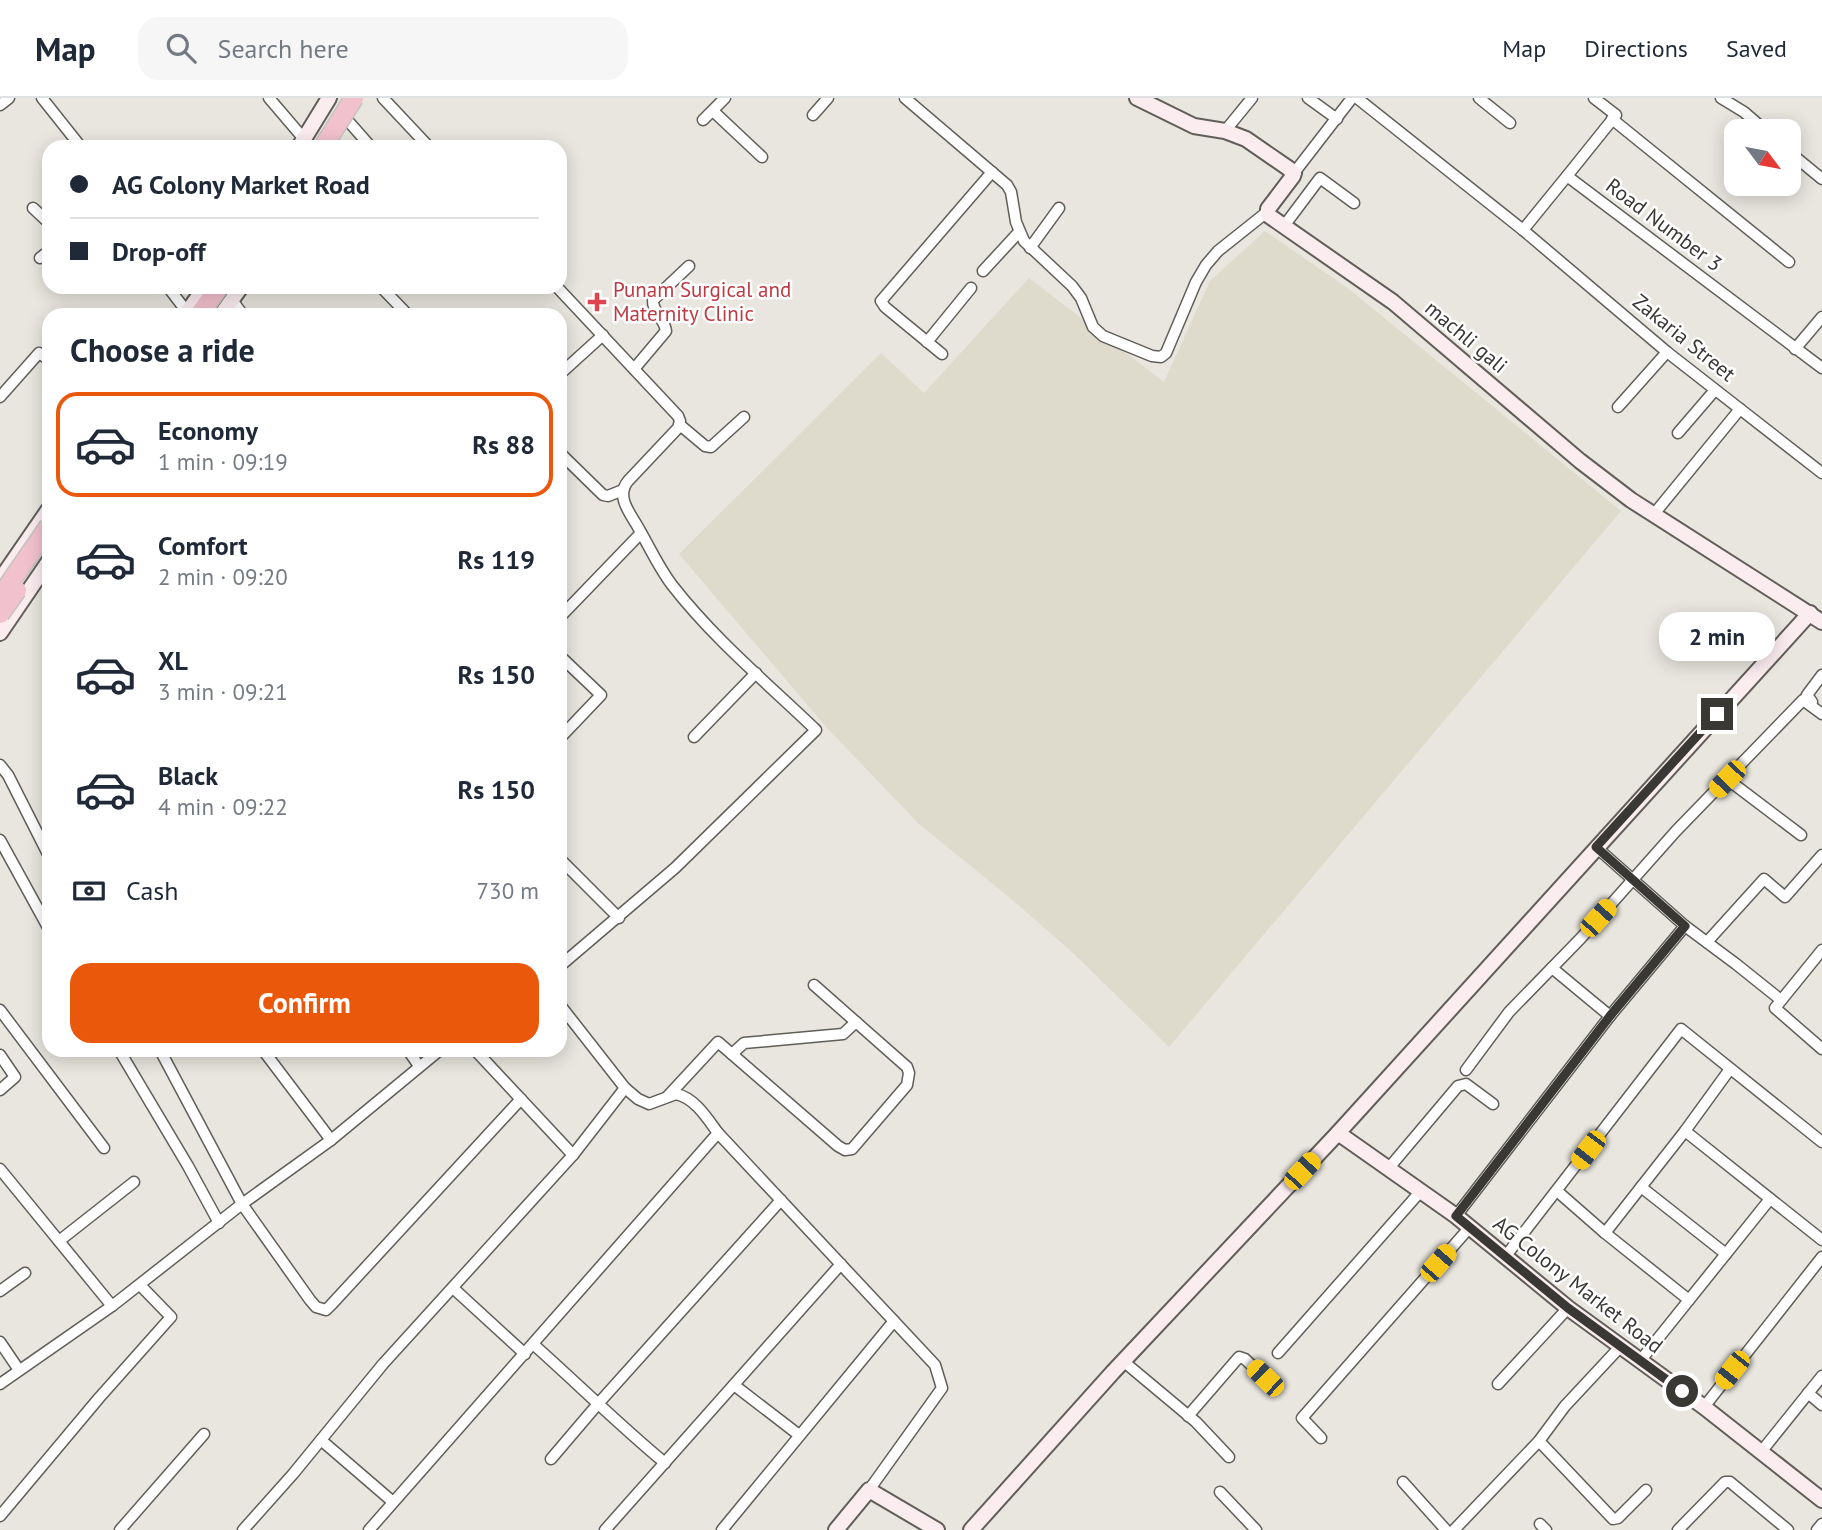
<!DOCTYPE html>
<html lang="en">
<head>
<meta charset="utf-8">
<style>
	body { margin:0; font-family:"PT Sans",sans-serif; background:#f6f6f7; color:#1f2937; height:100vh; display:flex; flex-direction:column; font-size:26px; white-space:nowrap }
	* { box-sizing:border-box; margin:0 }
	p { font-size:23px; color:#747a83 }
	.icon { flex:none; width:38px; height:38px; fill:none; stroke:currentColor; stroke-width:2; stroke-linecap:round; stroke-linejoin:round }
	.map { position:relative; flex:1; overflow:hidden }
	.side { position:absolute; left:42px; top:210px; width:525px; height:749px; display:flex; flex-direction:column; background:#fff; border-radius:21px; box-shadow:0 4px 18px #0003 }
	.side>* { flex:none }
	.top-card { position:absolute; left:42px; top:42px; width:525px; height:154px; border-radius:21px; box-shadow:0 4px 18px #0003; display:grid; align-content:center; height:154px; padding:0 28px; background:#fff }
	.needle { width:46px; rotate:122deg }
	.controls { position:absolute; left:1724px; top:21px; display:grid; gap:14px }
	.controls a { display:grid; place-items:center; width:77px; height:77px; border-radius:14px; background:#fff; box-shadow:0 4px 18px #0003; font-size:35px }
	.end { position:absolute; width:32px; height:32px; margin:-16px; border:9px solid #393835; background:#fff; box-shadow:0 0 0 4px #fff }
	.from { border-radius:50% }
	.bubble { position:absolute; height:49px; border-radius:21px; background:#fff; box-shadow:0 4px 18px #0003; font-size:23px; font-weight:800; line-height:49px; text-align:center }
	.car { position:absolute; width:21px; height:42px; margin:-21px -10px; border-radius:9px; box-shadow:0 0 5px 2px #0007; background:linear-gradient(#f5c518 24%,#345 0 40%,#f5c518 0 76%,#345 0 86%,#f5c518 0) }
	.top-card b { display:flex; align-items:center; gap:24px; height:66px; font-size:26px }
	.top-card b+b { border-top:2px solid #e0e1e3 }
	.top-card i { width:18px; height:18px; background:#1f2937 }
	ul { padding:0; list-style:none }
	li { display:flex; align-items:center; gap:21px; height:105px; margin:0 14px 10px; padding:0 14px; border:4px solid transparent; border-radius:21px }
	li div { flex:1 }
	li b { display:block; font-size:26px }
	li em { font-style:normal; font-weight:800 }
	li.selected { border-color:#ea580c }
	li>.icon { width:63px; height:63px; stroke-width:1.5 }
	h2 { padding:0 28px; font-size:32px; line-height:84px }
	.pay { display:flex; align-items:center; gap:18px; height:77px; padding:0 28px; font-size:26px }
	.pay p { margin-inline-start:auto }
	.action { display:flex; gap:14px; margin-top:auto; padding:14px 28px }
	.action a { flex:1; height:80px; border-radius:21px; background:#ea580c; color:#fff; font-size:28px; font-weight:800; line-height:80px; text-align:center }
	header { display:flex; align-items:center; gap:42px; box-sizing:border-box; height:98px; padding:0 35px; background:#fff; border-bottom:2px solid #e0e1e3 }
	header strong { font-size:33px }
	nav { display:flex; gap:38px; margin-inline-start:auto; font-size:24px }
	.search { width:490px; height:63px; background:#f6f6f7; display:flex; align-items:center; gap:18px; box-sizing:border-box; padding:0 24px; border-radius:21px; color:#747a83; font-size:26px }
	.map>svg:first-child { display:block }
	.built { fill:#dfdbcc }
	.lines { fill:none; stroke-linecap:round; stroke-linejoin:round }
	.street-casing { stroke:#605e58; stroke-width:13 }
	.secondary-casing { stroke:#605e58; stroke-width:18 }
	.highway-casing { stroke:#c4c3c2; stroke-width:21 }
	.street { stroke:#fff; stroke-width:10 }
	.secondary { stroke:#fbecf0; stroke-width:14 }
	.highway { stroke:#f2c1ce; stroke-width:18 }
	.highway-bridge-casing { stroke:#c4c3c2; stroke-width:21; stroke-linecap:butt }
	.highway-bridge { stroke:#f2c1ce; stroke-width:18 }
	.route { stroke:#393835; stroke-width:9 }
	.health-dot { fill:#e0444e; stroke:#fff; stroke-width:2.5 }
	.labels { text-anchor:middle; stroke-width:5; stroke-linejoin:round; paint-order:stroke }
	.street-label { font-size:21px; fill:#393835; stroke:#fff }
	.health-label { font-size:21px; fill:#be3a42; stroke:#fff; text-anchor:start }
</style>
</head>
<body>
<header>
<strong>Map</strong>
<div class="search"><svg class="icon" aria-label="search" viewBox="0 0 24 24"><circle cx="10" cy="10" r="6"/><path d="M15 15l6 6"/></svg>Search here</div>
<nav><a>Map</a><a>Directions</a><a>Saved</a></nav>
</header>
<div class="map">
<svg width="1822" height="1432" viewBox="0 0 1822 1432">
	<rect width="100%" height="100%" fill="#e8e6de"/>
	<polygon class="built" points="1265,133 1349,191 1621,413 1169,949 1071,853 1010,800 919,726 827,630 679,456 881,255 924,295 1029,180 1164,284 1210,183"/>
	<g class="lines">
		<defs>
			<g id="street">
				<polyline points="42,0 81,49"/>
				<polyline points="269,0 304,41"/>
				<polyline points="383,0 429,49"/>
				<polyline points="905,0 1007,87 1011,94 1016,124 1024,143 1072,188 1081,200 1093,229 1103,238 1152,258 1161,259 1166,255 1196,184 1206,167 1218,153 1267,114"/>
				<polyline points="1308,0 1337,21"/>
				<polyline points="1357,0 1523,132 1567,78"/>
				<polyline points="1479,0 1510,25"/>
				<polyline points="1594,0 1616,17 1567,78 1822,270"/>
				<polyline points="1721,0 1744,14 1766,33"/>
				<polyline points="0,7 9,0"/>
				<polyline points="713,13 762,59"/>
				<polyline points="813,17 828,0"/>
				<polyline points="1612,21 1789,164"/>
				<polyline points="703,22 725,0"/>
				<polyline points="349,24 371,49"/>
				<polyline points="1225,33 1252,0"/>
				<polyline points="1788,53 1822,81"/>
				<polyline points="1294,75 1352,0"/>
				<polyline points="33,110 49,125"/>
				<polyline points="1284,128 1320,80 1354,105"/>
				<polyline points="1523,132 1667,254 1822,375"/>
				<polyline points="1030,150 1059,110"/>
				<polyline points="40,160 49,153"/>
				<polyline points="983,173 1019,134"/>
				<polyline points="168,189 187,214"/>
				<polyline points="381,189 408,217"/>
				<path d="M557,189L678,318L680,323L678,330L628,383C615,399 631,416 639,431C650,450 659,470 672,487C714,541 767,585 816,632L675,770L560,868"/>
				<polyline points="232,202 243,217"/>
				<polyline points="927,244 971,190"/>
				<polyline points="1795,251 1822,219"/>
				<polyline points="942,256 885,209 881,203 992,74"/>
				<path d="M634,271L666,233C665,222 652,213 653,202L689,168"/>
				<polyline points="560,276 603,237"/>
				<polyline points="0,299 39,255 49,262"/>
				<polyline points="1618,309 1667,254"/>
				<polyline points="680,327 705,348 711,349 744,319"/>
				<polyline points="1678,335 1715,292"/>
				<polyline points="560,355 603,397 608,398 623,392"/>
				<polyline points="1654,416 1740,311"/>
				<polyline points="560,519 641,435"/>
				<polyline points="560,558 601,597 560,640"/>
				<polyline points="1812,604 1807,597 1822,577"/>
				<polyline points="694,639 756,575"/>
				<polyline points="0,667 8,677 49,758"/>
				<polyline points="1727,681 1801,737"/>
				<polyline points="0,742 49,831"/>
				<polyline points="1596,749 1685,828 1736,866 1781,902"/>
				<polyline points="560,761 619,820"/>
				<polyline points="1707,844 1764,781 1785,799 1822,757"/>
				<polyline points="1822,852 1775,910 1822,951"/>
				<polyline points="1552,870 1610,918"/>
				<path d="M560,907L625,990L638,1001L649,1006L676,996C695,1000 707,1020 718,1035L935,1267L942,1290L869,1392"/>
				<polyline points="0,912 104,1050"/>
				<polyline points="119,952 188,1068 219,1125"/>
				<polyline points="160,952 242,1106 310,1202 316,1209 326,1212 331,1207 521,1001"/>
				<polyline points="263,952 331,1042"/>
				<polyline points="408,952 419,968"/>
				<polyline points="475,952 573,1057"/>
				<polyline points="732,956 744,945 843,936 856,924"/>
				<polyline points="0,957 15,979 0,992"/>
				<polyline points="1466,972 1509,914 1581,840 1676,733 1803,602 1822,616"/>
				<polyline points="668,998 718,944 838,1048 845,1052 852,1051 907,987 909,975 907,969 814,887"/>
				<polyline points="1685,1033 1822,1142"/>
				<polyline points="0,1071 112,1208"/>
				<polyline points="1388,1071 1458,988 1466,986 1493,1006"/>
				<polyline points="1641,1089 1726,1156"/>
				<polyline points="1557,1093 1605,1135 1689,1202"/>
				<polyline points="1456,1118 1610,918 1685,828"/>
				<polyline points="1605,1135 1685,1033 1730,971"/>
				<polyline points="59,1143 134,1084"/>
				<polyline points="1505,1159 1681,931 1822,1044"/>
				<polyline points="453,1190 525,1256"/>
				<polyline points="0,1193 25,1175"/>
				<polyline points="0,1244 19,1272"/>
				<path d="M533,1246C578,1286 619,1327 665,1365"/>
				<polyline points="1278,1255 1420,1094"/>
				<polyline points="1123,1263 1196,1324 1229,1359"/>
				<polyline points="1640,1263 1770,1101"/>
				<polyline points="0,1286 112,1208 242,1106 331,1042 440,952"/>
				<polyline points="1498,1286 1568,1210"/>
				<polyline points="734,1287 799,1337"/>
				<polyline points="1808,1295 1822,1307"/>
				<polyline points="1704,1309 1822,1159"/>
				<polyline points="1188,1318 1239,1259 1245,1261 1265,1280"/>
				<polyline points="1321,1340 1302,1320 1470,1129"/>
				<polyline points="321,1342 393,1404"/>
				<polyline points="1539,1343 1613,1421 1618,1420 1646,1392"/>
				<polyline points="1761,1354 1822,1278"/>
				<polyline points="551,1361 597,1307 781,1102"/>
				<polyline points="1403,1384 1446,1432"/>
				<polyline points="1220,1394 1256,1432"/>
				<polyline points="0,1418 99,1300 171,1219 140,1187"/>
				<polyline points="1540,1426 1546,1432"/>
				<polyline points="120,1432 204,1336"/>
				<polyline points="243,1432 293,1376 383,1266 573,1057 625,990"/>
				<polyline points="369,1432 718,1035"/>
				<polyline points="605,1432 841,1166"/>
				<polyline points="722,1432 894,1223"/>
				<polyline points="1454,1432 1539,1343 1565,1308 1620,1249"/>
				<polyline points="1678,1432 1725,1384 1730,1384 1788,1432"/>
				<polyline points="1817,1432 1822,1426"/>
			</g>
			<g id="secondary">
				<polyline points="1137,0 1194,28 1225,33 1246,41 1288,70 1294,75 1293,78 1268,111 1268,117 1393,204 1580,363 1631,402 1822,524"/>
				<polyline points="299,49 329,0"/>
				<polyline points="185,217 205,189"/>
				<polyline points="221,217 241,189"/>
				<polyline points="0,482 49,411"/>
				<polyline points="0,535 49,463"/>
				<polyline points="1338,1035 1456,1118 1568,1210 1704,1309 1822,1402"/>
				<polyline points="836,1432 869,1392 937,1432"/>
				<polyline points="971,1432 1113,1274 1338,1035 1810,515"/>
			</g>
			<polyline id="highway" points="199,217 219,189"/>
		</defs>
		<use href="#street" class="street-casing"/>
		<use href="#secondary" class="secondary-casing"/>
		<use href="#highway" class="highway-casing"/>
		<use href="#street" class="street"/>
		<use href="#secondary" class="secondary"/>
		<use href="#highway" class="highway"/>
		<defs>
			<g id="highway-bridge">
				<polyline points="323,49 354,0"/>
				<polyline points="0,499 49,428"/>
				<polyline points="0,516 17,492"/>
			</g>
		</defs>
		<use href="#highway-bridge" class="highway-bridge-casing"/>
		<use href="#highway-bridge" class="highway-bridge"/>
	</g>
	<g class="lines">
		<polyline class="route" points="1682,1293 1568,1210 1456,1118 1610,918 1685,828 1596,749 1717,616"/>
	</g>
	<path class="health-dot" d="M593.5 193.5h7v7h7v7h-7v7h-7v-7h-7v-7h7z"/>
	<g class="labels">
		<g class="street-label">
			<text transform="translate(1664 127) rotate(37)" y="7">Road Number 3</text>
			<text transform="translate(1466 239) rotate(40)" y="7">machli gali</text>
			<text transform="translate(1684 240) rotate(39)" y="7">Zakaria Street</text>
			<text transform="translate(1578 1187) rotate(38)" y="7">AG Colony Market Road</text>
		</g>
		<g class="health-label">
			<text x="613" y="199">Punam Surgical and<tspan x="613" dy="24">Maternity Clinic</tspan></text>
		</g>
	</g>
</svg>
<div class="controls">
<a><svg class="needle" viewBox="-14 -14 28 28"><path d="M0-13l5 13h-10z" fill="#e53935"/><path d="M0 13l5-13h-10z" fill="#747a83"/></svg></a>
</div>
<i class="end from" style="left:1682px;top:1293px"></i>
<i class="end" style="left:1717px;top:616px"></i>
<div class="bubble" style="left:1659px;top:514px;width:116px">2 min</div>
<i class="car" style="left:1727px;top:681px;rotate:224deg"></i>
<i class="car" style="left:1598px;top:820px;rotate:42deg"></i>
<i class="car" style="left:1588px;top:1052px;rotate:217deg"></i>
<i class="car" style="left:1302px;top:1073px;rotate:43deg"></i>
<i class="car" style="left:1438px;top:1165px;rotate:41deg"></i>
<i class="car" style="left:1732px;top:1272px;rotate:218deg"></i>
<i class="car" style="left:1265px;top:1280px;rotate:314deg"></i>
<div class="top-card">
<b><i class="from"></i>AG Colony Market Road</b>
<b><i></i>Drop-off</b>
</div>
<section class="side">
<h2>Choose a ride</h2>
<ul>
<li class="selected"><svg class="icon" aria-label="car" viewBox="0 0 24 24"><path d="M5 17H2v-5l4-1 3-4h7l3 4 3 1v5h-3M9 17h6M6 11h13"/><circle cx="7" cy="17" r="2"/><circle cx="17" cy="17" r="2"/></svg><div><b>Economy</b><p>1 min · 09:19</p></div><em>Rs 88</em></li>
<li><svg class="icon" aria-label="car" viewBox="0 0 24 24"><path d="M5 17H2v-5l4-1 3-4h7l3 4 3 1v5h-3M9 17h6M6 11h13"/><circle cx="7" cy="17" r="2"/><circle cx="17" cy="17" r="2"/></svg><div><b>Comfort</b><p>2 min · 09:20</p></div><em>Rs 119</em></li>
<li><svg class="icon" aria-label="car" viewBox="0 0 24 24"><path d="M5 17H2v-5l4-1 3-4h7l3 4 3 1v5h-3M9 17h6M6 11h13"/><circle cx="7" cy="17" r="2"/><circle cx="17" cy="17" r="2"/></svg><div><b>XL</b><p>3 min · 09:21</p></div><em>Rs 150</em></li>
<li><svg class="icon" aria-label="car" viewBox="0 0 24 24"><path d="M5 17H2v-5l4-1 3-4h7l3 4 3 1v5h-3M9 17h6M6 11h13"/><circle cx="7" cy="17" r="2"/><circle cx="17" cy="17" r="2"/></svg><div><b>Black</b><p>4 min · 09:22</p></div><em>Rs 150</em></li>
</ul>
<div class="pay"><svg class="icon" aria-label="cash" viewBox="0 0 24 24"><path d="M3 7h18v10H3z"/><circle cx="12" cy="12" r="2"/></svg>Cash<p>730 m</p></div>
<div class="action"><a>Confirm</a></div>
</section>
</div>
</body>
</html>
